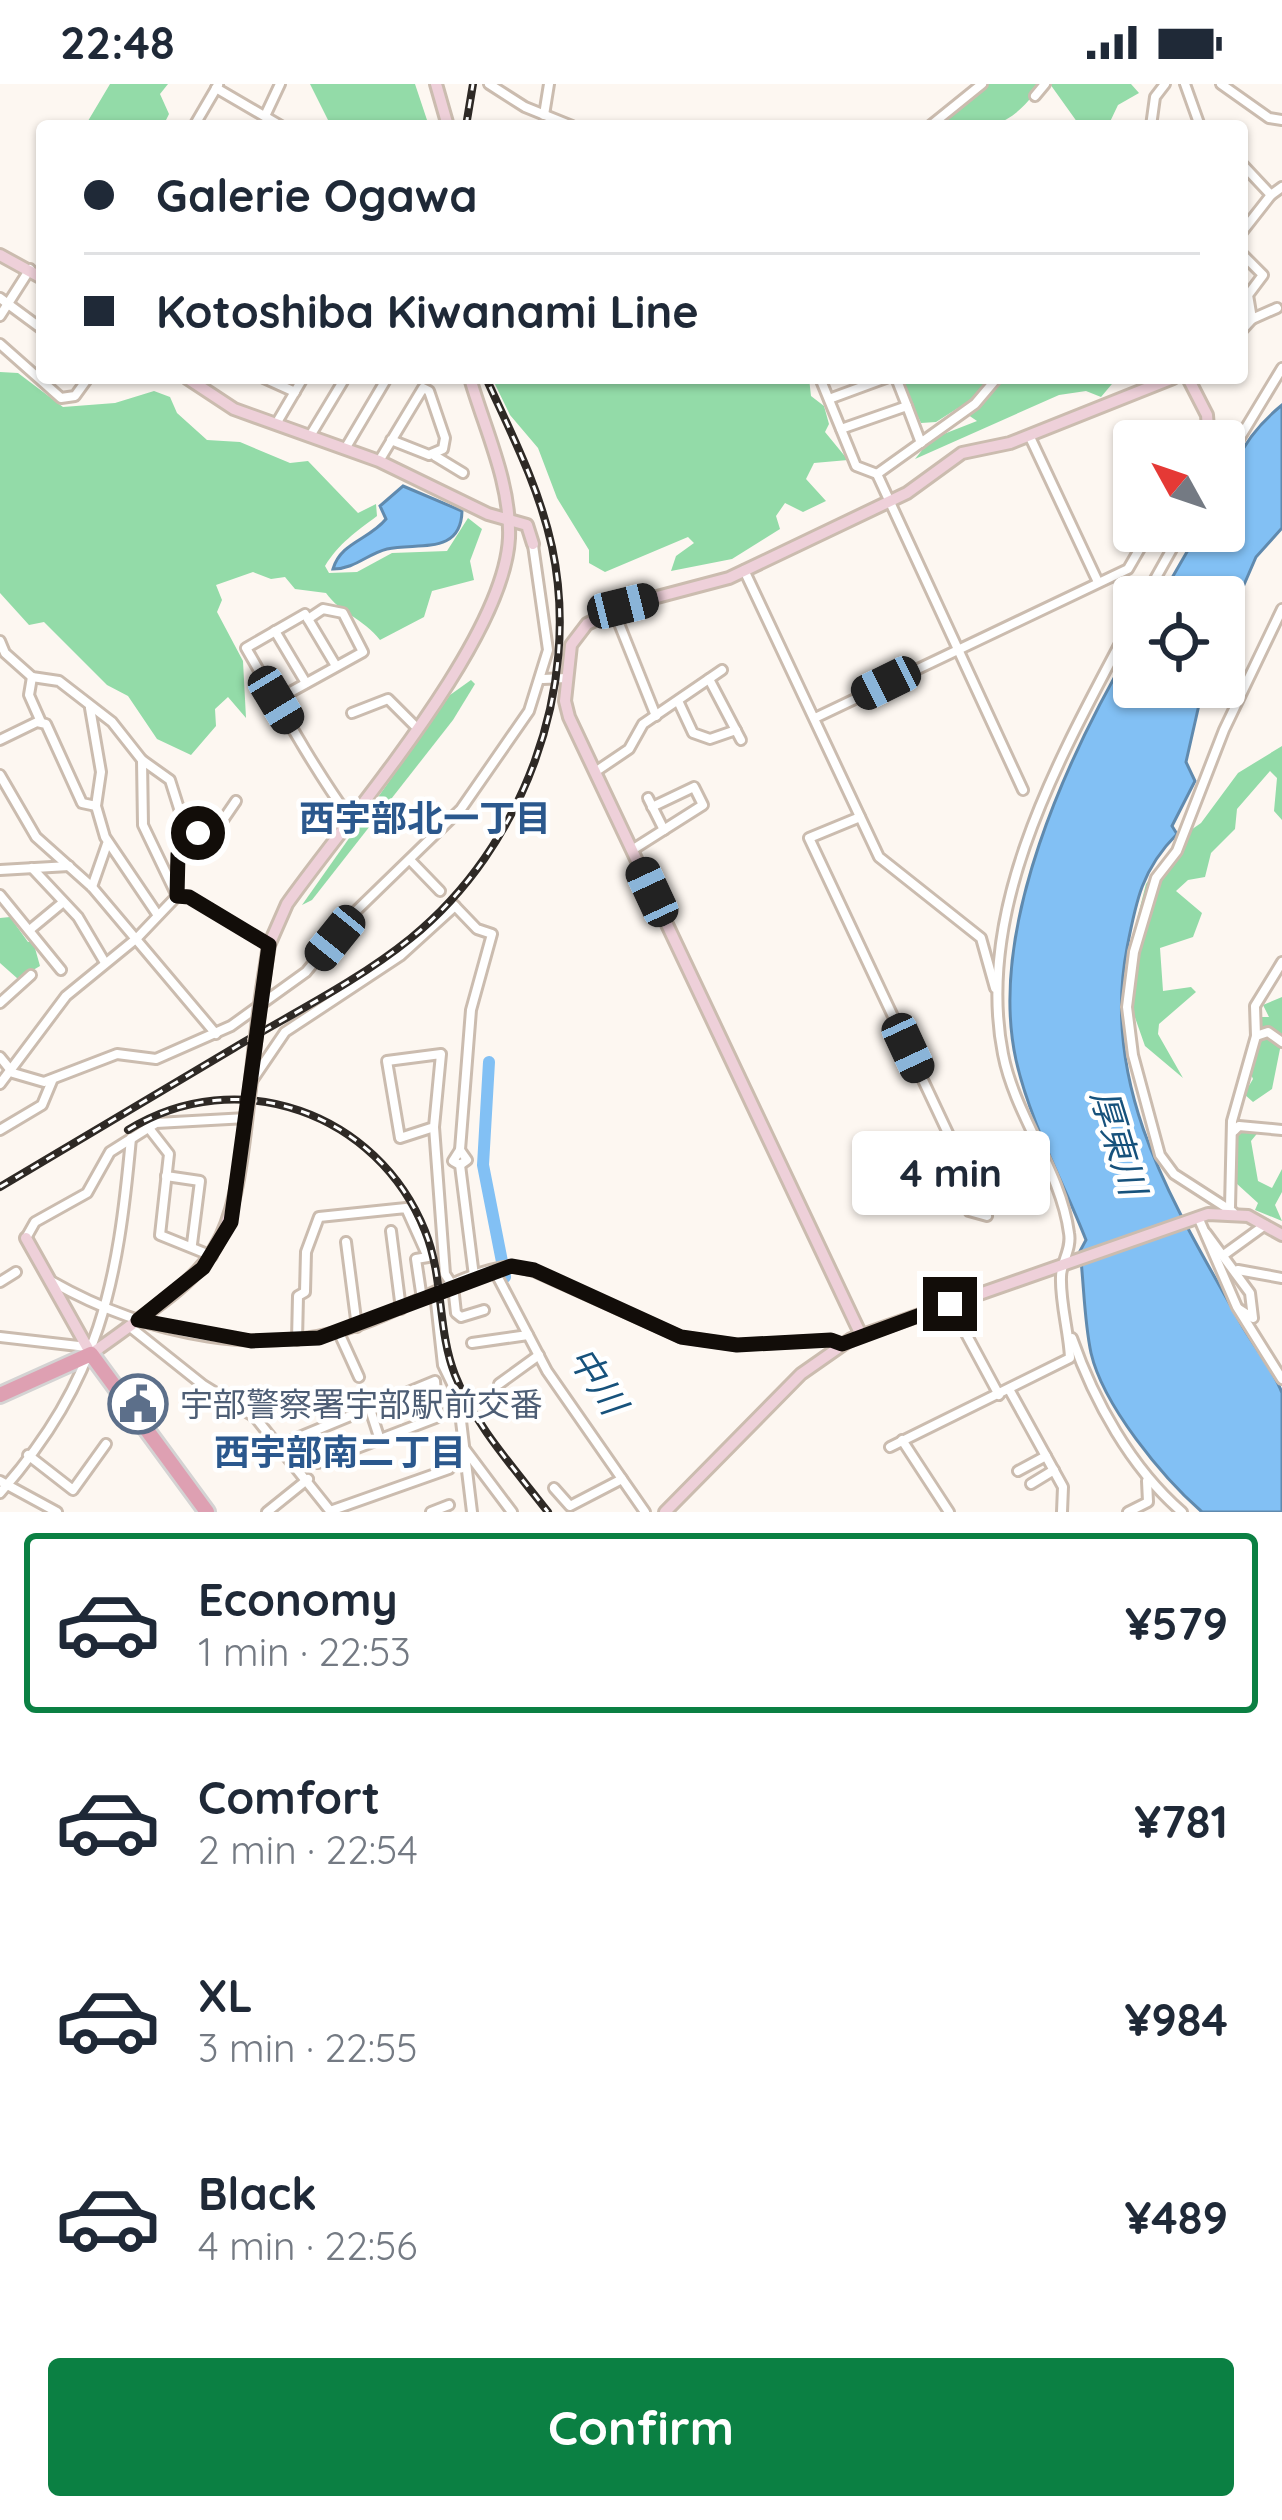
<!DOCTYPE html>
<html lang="en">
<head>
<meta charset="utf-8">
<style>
	body { margin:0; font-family:Quicksand,"Noto Sans JP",sans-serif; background:#f2f2f3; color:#1f2937; height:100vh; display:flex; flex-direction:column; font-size:45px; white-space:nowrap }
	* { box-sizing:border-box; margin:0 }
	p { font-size:39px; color:#747a83 }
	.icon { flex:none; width:66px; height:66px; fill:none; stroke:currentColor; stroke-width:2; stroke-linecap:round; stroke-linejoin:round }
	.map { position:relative; height:1428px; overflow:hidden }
	.drawer { display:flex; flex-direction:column; background:#fff; flex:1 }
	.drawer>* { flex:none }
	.top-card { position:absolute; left:36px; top:36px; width:1212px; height:264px; border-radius:12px; box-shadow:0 3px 9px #0004; display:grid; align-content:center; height:264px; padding:0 48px; background:#fff }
	.needle { width:78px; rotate:310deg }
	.buttons { position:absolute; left:1113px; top:336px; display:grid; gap:24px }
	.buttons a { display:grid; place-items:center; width:132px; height:132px; border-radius:12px; background:#fff; box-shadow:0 3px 9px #0004; font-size:60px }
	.end { position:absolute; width:54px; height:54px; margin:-27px; border:15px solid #120d09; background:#fff; box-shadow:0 0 0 6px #fff }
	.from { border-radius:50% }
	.bubble { position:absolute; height:84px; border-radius:12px; background:#fff; box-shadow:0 3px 9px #0004; font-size:39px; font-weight:700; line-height:84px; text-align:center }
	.car { position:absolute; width:36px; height:72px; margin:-36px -18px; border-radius:15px; box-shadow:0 0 9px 3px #0007; background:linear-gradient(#222 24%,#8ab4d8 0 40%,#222 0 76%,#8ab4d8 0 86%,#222 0) }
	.top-card b { display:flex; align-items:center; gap:42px; height:114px; font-size:45px }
	.top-card b+b { border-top:3px solid #e0e1e3 }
	.top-card i { width:30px; height:30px; background:#1f2937 }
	ul { padding:21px 0 0; list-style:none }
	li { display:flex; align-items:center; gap:36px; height:180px; margin:0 24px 18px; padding:0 24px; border:6px solid transparent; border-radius:12px }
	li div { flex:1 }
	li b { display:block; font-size:45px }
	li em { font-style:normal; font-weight:700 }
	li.selected { border-color:#0b8043 }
	li>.icon { width:108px; height:108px; stroke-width:1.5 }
	.cta { display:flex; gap:24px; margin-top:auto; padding:24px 48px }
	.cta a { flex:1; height:138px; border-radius:12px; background:#0b8043; color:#fff; font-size:48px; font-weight:700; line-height:138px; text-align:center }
	.status { display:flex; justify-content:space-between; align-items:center; height:84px; padding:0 60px; background:#fff; direction:ltr }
	.status svg { height:33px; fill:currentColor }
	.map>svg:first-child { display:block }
	.green { fill:#93dba8 }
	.water { fill:#82c0f4; stroke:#608aae; stroke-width:3 }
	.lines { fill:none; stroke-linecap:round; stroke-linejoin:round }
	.stream { stroke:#608aae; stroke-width:3 }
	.river { stroke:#82c0f4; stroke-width:12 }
	.street-casing { stroke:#cbbcaf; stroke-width:14 }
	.secondary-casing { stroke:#cbbcaf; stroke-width:16 }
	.primary-casing { stroke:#d4d3d3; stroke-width:20 }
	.street { stroke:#fff; stroke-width:8 }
	.secondary { stroke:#eed0d9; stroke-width:10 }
	.primary { stroke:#dea0b2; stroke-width:14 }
	.rail-casing { stroke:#2e2925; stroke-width:8 }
	.rail { stroke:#fff; stroke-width:3; stroke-dasharray:9; stroke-linecap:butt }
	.secondary-bridge-casing { stroke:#cbbcaf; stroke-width:16; stroke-linecap:butt }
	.secondary-bridge { stroke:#eed0d9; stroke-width:10 }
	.route { stroke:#120d09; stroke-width:15 }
	.labels { text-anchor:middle; stroke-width:9; stroke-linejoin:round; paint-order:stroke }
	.service-label { font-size:33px; fill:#4e5e75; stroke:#fff; text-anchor:start }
	.neighbourhood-label { font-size:36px; font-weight:bold; fill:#2b588d; stroke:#fff }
	.water-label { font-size:36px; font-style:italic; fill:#17527c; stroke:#fff }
</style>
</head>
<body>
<div class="status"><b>22:48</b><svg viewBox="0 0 49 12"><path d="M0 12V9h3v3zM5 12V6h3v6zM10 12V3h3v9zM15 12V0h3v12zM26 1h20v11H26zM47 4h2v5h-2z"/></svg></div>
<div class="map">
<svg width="1282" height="1428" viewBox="0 0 1282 1428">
	<rect width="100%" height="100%" fill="#fdf7f1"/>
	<g class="green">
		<polygon points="110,0 168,0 160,10 169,30 163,42 85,42"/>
		<polygon points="310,0 415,0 429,42 331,42"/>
		<path d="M988,0H1042C1006,48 994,42 936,42Z"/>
		<polygon points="1050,0 1131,0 1139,9 1118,21 1108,42 1080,42"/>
		<path d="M0,288L18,289L63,323L115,319L154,307L170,313L177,329L207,356L240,358L290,379L308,377L358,429L376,420L377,432C356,448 339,459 325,482L329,489L357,488L392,469L447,467L468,434L482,445L470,477L474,496L432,507L424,533L380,556C363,534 340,529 326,509L295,505L285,493L271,495L253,488L216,501L222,516L217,528L243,577L246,634L228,613L215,625L216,642L191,671L157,655L128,612L107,601L44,538L29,541L0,509Z"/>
		<polygon points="492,294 809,294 811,312 824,322 829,340 825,348 848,376 814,379 806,395 826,417 803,428 785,419 776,432 780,445 732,475 671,487 676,472 694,459 688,453 605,488 589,479 589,466 557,414 538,364 510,331"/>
		<polygon points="899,294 1117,294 1101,313 1086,307 1059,311 915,375 931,355 977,337 958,324 936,338 921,339"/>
		<polygon points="471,596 475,600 453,636 312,816 302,821 450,611"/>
		<polygon points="1282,662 1282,736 1274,727 1277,694 1270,687 1237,725 1235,745 1211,769 1205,793 1188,796 1176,807 1202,829 1193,853 1160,864 1163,907 1191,903 1196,908 1159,940 1158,950 1183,994 1145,962 1132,925 1136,839 1146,800 1178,755 1201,739 1238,689"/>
		<polygon points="10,833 28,858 33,857 40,882 18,895 0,879 0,834"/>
		<polygon points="1282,913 1282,955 1272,1005 1253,1018 1244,1010 1253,995 1250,988 1261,933 1269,933 1263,921"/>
		<polygon points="1243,1045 1260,1046 1251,1057 1258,1097 1272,1104 1282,1085 1282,1108 1275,1121 1282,1137 1255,1126 1258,1119 1236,1099 1233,1059"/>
	</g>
	<g class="water">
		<path d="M1282,321V444L1256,473L1224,547V513H1161L1199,447H1224C1224,393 1239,356 1282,321Z"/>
		<path d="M403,402L462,427C461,472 417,458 387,465C367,470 355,485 333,485C341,458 369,456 386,435L380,422Z"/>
		<path d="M1134,559V603H1203L1186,678L1195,697L1172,742L1177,750C1142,785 1136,817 1127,864C1100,1005 1174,1120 1240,1238C1252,1260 1274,1286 1282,1309C1282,1335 1282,1399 1282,1428H1202C1162,1393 1103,1321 1091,1269C1084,1236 1084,1200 1080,1167L1086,1156C1063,1097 1030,1038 1016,976C987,844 1068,671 1134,559Z"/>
	</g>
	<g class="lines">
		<polyline class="stream" points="0,1402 47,1428"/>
		<polyline class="river" points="489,978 483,1081 505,1193"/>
		<defs>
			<g id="street">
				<polyline points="489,0 525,23 572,42"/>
				<polyline points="1185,0 1200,42"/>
				<polyline points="1221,0 1269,34 1282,36"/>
				<polyline points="216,4 281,42"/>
				<polyline points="1035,12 1045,0"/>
				<polyline points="544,31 549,0"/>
				<polyline points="265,32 280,0"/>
				<polyline points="194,42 218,1"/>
				<polyline points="930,42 982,0"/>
				<polyline points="1151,42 1155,13 1165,0"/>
				<polyline points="1242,80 1271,111 1282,103"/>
				<polyline points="1242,148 1271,111"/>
				<polyline points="1242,170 1263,191 1248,211 1252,235 1242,246"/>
				<polyline points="0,214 42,245"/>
				<polyline points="0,232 30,185"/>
				<polyline points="1252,235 1277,224"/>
				<polyline points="0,260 61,314 75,312 88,294"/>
				<polyline points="264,294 295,308"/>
				<polyline points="820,294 856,382 877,390"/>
				<polyline points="896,294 907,322"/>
				<polyline points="997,294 975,320 877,390 1023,706"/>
				<polyline points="829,315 886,294"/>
				<polyline points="276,340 303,294"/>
				<polyline points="841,345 907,322 921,359"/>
				<polyline points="1029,351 1098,498"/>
				<polyline points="310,352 345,294"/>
				<polyline points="1198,357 1209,342"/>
				<polyline points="345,365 387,294"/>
				<polyline points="435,372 463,389"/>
				<polyline points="379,377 423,304 429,307 445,354 443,365 429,371 391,356"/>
				<polyline points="1224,380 1282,284"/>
				<polyline points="744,486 879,773 981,854 995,904"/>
				<polyline points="1145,513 1182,447"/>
				<polyline points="614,527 656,632"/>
				<polyline points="308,535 336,582"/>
				<polyline points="275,547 306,599"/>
				<polyline points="0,557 5,569 32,593 59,597 112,638 142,676 143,741 177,812"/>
				<polyline points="32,593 29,611 41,638"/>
				<polyline points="543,595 567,594"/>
				<polyline points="709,595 741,656"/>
				<path d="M276,616L363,568L343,529L323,525L308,535L305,530L246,564C279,621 311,680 349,733"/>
				<polyline points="679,619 693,649 710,655 736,646"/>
				<polyline points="90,624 101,688 96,722 105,753 157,830"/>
				<polyline points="352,629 388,615 415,642"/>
				<polyline points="815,634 1128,485 1150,447"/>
				<polyline points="0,656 37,638 46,640 82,719 96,722"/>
				<polyline points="142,676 170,696 189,756"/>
				<polyline points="595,688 629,665 643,640 722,586"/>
				<polyline points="0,691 36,753 92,803 216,950"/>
				<polyline points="648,714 664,746"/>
				<polyline points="860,733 809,754 987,1132 969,1127"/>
				<polyline points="632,766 703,721 694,703 652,723"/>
				<polyline points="411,777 440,807"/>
				<polyline points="32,784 78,833 104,877"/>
				<polyline points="0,786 69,782"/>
				<polyline points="174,798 181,764 223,736 236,717"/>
				<polyline points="92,803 107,760"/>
				<polyline points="0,811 61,886"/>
				<polyline points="177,812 189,813 269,861"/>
				<polyline points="453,820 477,845 492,850 471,926 460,1066 467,1076 460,1081"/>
				<polyline points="32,844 61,820"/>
				<polyline points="0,919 31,891"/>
				<polyline points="1256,952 1268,948 1282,958"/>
				<polygon points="441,970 434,1043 400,1054 387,977"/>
				<polyline points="0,973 13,989 44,998 117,970 156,975 231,942 306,888 357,826 461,725 529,627 548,566 533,461"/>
				<polyline points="251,998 285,948 400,872 455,822"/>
				<polyline points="0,1000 66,912 137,854 177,812"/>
				<polyline points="148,1043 169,1070 160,1151 212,1172"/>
				<polyline points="434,1043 445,1190 453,1202 456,1229 461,1233 484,1226"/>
				<polyline points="0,1046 42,1021 52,997"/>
				<polyline points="1234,1047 1239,1042 1282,1046"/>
				<polyline points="460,1066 453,1077 460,1081 474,1192"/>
				<polyline points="166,1092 200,1097 192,1160"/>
				<polyline points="1230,1123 1232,1037 1256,952 1255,922 1282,878"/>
				<polyline points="1233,1128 1174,1090 1160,1071 1133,971 1127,923 1134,868 1156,794 1177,767 1224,646 1282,525"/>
				<polyline points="1198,1133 1237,1223 1282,1295"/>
				<polyline points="391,1147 401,1225"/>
				<polyline points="1206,1149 1250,1209 1253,1234 1239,1225"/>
				<polyline points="26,1154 35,1138 87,1109 110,1068 156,1039 247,1034"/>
				<polyline points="346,1158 357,1243"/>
				<polyline points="1225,1170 1265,1141"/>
				<polyline points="494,1186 547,1287 645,1428"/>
				<polyline points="1238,1186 1282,1194"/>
				<path d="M51,1197C146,1251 268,1278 373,1236C417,1219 464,1187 511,1182L534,1187L681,1253L737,1261L831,1256L842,1260"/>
				<polyline points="0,1198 16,1188"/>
				<polyline points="435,1209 443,1281 458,1312 472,1428"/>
				<polyline points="950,1220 999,1311"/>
				<polyline points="129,1242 203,1301 255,1333 331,1428"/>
				<polyline points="339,1249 359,1293"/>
				<polyline points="0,1253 87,1263"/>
				<path d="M1072,1254C1094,1317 1131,1384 1182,1428"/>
				<polyline points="297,1256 298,1212 305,1208 306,1168 319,1133 406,1124 428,1173 416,1175 422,1215"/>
				<polyline points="472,1259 528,1251"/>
				<polyline points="499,1300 539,1271"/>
				<polyline points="1010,1307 1063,1403 1062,1428"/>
				<polyline points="369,1322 380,1356"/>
				<polyline points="902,1356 949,1428"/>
				<polyline points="280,1361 435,1297 438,1333 318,1379"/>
				<path d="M890,1363L1070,1274C1069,1248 1060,1219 1061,1193C1061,1178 1072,1165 1069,1149C1061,1087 1015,1032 1003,970C973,818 1067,661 1134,533"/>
				<polyline points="464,1364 512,1428"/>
				<polyline points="28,1371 73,1406 106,1360"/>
				<polyline points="1018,1387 1046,1372"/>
				<polyline points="0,1397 57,1428"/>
				<polyline points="1031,1400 1054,1386"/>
				<polyline points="554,1404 570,1422 622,1395"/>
				<path d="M0,1409C100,1296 118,1199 131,1054"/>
				<polyline points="330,1427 449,1385 463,1368"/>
				<polyline points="267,1428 308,1395"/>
				<polyline points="431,1428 449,1421"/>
				<polyline points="1128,1428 1148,1418 1147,1397"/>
			</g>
			<g id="secondary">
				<polyline points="436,0 448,42"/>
				<polyline points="0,171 42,194"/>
				<polyline points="187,294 234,325 379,377 488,430 527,441 533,460"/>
				<polyline points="1188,294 1207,331 1209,357"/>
				<path d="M262,905L269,861L287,820C350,731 504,557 509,454C511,399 485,346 470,294"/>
				<polyline points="250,1005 255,959"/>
				<path d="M26,1154L91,1270C217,1179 231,1180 248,1021"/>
				<polyline points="861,1251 569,633 565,617 571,561 587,540 623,522 729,494 907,409 962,369 1010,359 1173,294"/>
				<polyline points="665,1428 801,1290 851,1255 1208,1130 1248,1132 1282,1151"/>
			</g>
			<polyline id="primary" points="0,1311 91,1270 207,1428"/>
		</defs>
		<use href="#street" class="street-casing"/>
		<use href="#secondary" class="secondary-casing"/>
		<use href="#primary" class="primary-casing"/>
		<use href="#street" class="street"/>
		<use href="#secondary" class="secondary"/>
		<use href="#primary" class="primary"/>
		<defs>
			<g id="rail">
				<polyline points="466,42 473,0"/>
				<path d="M128,1046C238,978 378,1029 425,1147C444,1194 437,1245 455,1291C475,1342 515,1385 548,1428"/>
				<path d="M0,1103C78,1057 156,1010 234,964C293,929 358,897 411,854C523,763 582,604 552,463C539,403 511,349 486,294"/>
			</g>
		</defs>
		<use href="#rail" class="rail-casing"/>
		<use href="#rail" class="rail"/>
		<defs>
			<g id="secondary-bridge">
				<polyline points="255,959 262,905"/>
				<polyline points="248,1021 250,1005"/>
			</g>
		</defs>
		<use href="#secondary-bridge" class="secondary-bridge-casing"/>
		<use href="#secondary-bridge" class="secondary-bridge"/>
	</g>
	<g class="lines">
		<polyline class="route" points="198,749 178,770 177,812 189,813 269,861 231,1138 203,1184 138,1236 251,1257 319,1254 511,1182 534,1186 681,1253 737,1261 831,1256 842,1260 950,1220"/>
	</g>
	<defs>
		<symbol id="civic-ring" viewBox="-11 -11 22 22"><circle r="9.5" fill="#fff" stroke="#5c6f8a" stroke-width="1.5"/><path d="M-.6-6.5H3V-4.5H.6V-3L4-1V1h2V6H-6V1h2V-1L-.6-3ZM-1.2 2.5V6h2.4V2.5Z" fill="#5c6f8a"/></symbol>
	</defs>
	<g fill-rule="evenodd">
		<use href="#civic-ring" x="105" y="1287" width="66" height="66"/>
	</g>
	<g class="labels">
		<g class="service-label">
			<text x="180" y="1332">宇部警察署宇部駅前交番</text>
		</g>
		<g class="neighbourhood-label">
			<text x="425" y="747">西宇部北一丁目</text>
			<text x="340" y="1381">西宇部南二丁目</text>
		</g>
		<g class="water-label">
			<text transform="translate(1119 1058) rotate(73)" y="13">厚東川</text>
			<text transform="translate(598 1296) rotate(57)" y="13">中川</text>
		</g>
	</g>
</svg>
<div class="buttons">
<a><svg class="needle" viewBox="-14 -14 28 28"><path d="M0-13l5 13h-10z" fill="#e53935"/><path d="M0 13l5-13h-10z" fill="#747a83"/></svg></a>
<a><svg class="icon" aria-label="locate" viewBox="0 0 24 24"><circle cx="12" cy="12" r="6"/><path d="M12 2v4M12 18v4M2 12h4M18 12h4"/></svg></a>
</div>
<i class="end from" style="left:198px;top:749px"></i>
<i class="end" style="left:950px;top:1220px"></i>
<div class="bubble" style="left:852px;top:1047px;width:198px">4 min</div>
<i class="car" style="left:623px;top:522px;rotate:76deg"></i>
<i class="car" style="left:886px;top:599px;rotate:244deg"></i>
<i class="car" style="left:276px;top:616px;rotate:149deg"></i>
<i class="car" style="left:652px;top:808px;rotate:335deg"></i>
<i class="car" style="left:335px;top:854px;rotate:219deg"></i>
<i class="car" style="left:908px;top:964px;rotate:155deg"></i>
<div class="top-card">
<b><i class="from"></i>Galerie Ogawa</b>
<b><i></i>Kotoshiba Kiwanami Line</b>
</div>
</div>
<section class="drawer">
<ul>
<li class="selected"><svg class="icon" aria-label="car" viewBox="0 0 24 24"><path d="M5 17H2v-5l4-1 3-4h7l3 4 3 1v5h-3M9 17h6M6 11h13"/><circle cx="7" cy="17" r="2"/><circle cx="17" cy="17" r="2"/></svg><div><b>Economy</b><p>1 min · 22:53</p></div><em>¥579</em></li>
<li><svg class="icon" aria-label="car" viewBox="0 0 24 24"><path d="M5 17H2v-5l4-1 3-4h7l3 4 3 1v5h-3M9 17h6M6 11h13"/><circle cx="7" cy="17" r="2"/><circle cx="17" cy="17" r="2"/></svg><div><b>Comfort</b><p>2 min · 22:54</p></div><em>¥781</em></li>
<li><svg class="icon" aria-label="car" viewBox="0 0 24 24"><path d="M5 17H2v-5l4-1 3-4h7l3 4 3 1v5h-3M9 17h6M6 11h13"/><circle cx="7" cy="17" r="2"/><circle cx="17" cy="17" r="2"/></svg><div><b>XL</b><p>3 min · 22:55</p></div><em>¥984</em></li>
<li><svg class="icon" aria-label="car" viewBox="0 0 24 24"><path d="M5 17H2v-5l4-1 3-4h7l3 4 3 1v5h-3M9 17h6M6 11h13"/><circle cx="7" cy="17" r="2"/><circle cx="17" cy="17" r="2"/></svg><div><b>Black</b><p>4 min · 22:56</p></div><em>¥489</em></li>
</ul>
<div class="cta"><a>Confirm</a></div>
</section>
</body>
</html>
